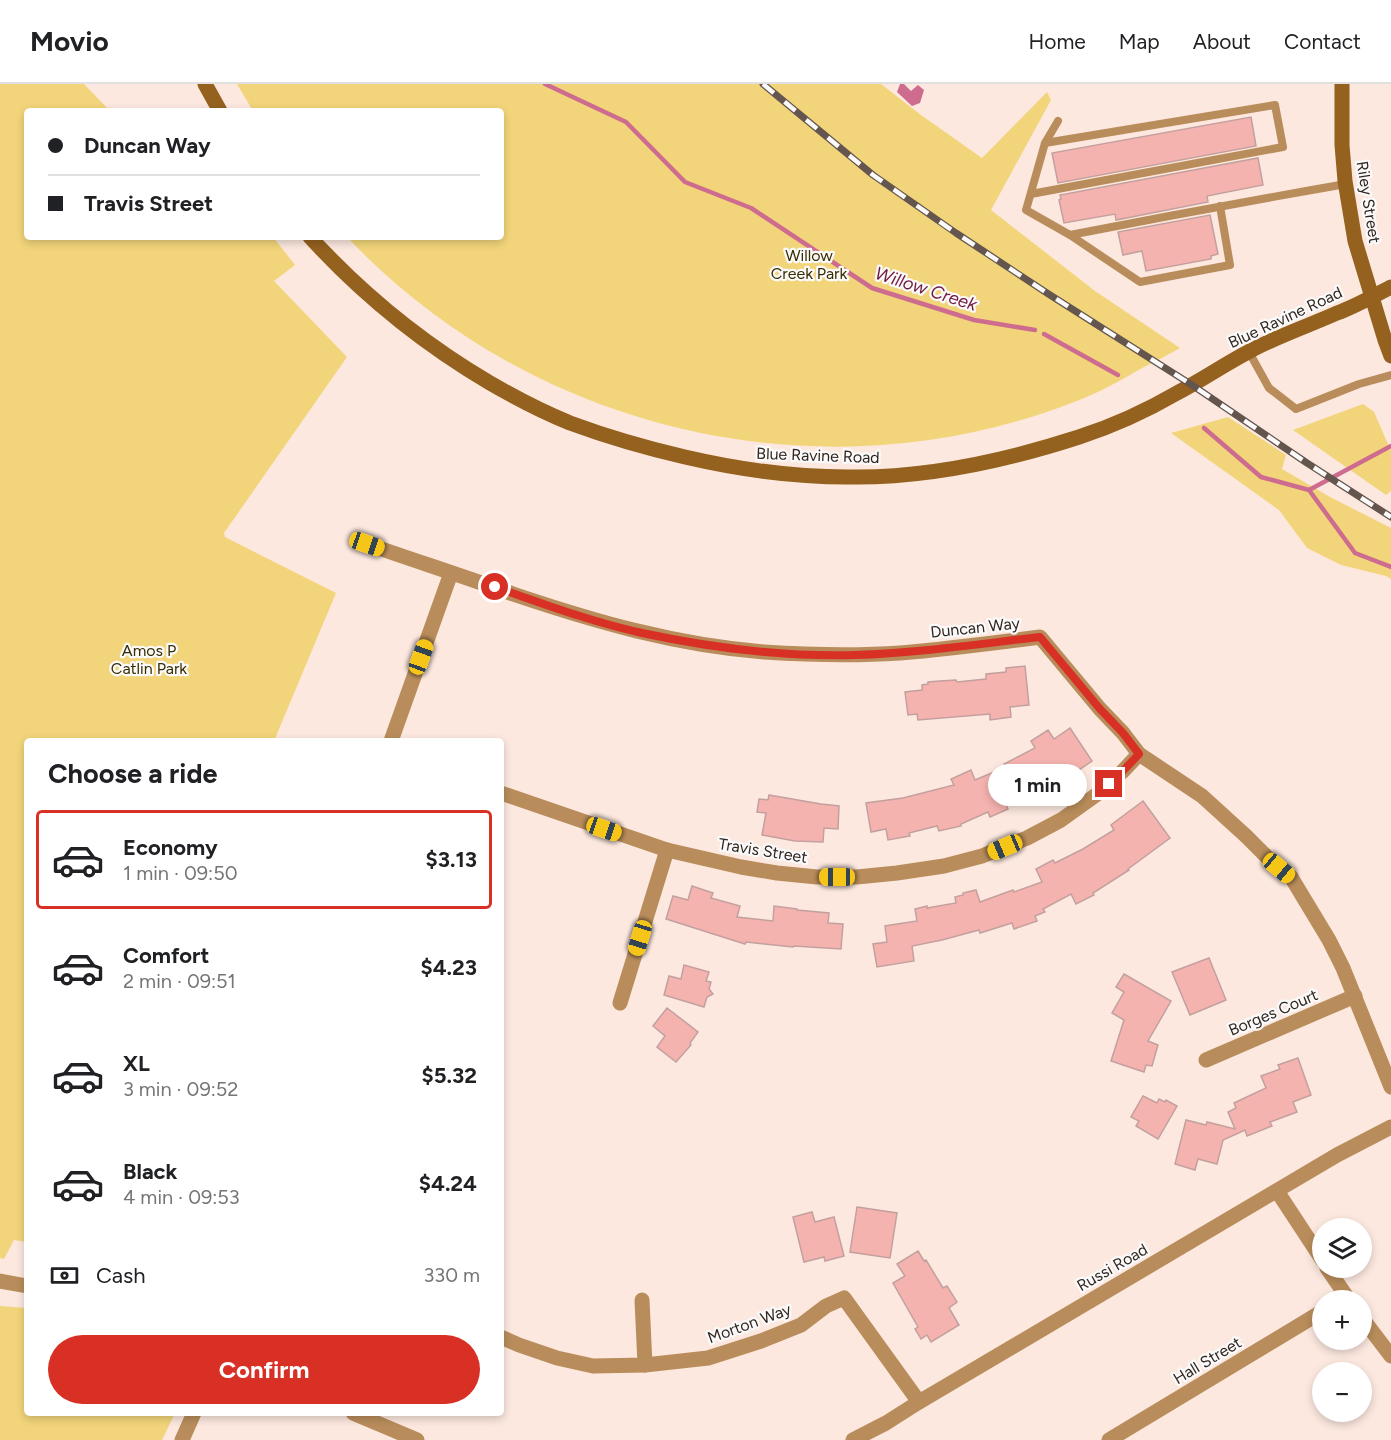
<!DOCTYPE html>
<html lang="en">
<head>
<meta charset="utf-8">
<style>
	body { margin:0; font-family:Figtree,sans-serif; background:#f6f6f6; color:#202124; height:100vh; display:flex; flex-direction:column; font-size:22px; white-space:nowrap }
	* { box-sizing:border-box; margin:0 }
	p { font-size:20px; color:#757577 }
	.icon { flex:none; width:33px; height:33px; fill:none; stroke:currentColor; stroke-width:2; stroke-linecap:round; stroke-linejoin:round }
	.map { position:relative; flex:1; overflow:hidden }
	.details { position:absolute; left:24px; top:654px; width:480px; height:678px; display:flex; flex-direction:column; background:#fff; border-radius:6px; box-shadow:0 3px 9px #0003 }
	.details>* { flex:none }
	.guide { position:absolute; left:24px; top:24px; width:480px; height:132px; border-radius:6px; box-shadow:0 3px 9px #0003; display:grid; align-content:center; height:132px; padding:0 24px; background:#fff }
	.buttons { position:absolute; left:1312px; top:1134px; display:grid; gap:12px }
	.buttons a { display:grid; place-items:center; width:60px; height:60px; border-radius:50%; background:#fff; box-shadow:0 3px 9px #0003; font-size:30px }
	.end { position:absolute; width:27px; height:27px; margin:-14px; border:8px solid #d93025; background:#fff; box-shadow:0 0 0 3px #fff }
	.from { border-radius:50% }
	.bubble { position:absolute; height:42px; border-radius:21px; background:#fff; box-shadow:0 3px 9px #0003; font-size:20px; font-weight:700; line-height:42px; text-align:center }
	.car { position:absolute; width:18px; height:36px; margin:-18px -9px; border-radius:8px; box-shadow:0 0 4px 2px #0007; background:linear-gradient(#f5c518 24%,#345 0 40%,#f5c518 0 76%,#345 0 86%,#f5c518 0) }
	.guide b { display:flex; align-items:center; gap:21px; height:57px; font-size:22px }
	.guide b+b { border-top:2px solid #e0e0e0 }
	.guide i { width:15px; height:15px; background:#202124 }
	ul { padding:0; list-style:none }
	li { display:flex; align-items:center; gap:18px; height:99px; margin:0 12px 9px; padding:0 12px; border:3px solid transparent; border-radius:6px }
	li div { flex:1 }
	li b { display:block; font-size:22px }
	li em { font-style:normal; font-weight:700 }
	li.selected { border-color:#d93025 }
	li>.icon { width:54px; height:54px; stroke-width:1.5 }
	h2 { padding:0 24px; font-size:27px; line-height:72px }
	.pay { display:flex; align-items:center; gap:15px; height:66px; padding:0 24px; font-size:22px }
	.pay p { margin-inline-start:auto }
	.action { display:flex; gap:12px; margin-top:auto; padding:12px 24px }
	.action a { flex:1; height:69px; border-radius:36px; background:#d93025; color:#fff; font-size:24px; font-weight:700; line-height:69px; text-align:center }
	header { display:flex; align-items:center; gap:36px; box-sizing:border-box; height:84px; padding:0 30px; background:#fff; border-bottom:2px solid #e0e0e0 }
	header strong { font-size:28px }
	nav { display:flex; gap:33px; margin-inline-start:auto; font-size:21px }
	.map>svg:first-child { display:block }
	.green { fill:#f2d57a }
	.water { fill:#ce6c90 }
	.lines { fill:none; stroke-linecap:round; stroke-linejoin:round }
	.stream { stroke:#ce6c90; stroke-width:4.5 }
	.building { fill:#f5b3b0; stroke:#c3a09e; stroke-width:1.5 }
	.service { stroke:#b98d5b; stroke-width:8 }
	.minor { stroke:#b98d5b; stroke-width:15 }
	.tertiary { stroke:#b98d5b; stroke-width:15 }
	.secondary { stroke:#94611f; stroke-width:15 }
	.rail-casing { stroke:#64564f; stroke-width:7 }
	.rail { stroke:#fafafa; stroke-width:4.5; stroke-dasharray:14; stroke-linecap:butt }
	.route { stroke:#d93025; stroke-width:8 }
	.labels { text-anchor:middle; stroke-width:4.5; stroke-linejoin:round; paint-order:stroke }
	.street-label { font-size:16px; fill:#31251f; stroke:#fafafa }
	.park-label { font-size:16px; fill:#392c00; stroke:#fafafa }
	.water-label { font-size:18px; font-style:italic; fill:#731a42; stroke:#fafafa }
</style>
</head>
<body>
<header>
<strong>Movio</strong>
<nav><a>Home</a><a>Map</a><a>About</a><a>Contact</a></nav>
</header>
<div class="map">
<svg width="1391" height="1356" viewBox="0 0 1391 1356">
	<rect width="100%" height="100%" fill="#fce8df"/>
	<g class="green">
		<polygon points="0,0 84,0 110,27 27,27 27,153 273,153 295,181 274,197 347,273 224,449 225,453 336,509 274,657 27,657 27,1158 14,1156 4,1175 0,1174"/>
		<path d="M237,0H881L921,31L982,74L1047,8L1051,16L991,126L1095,207L1180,264C1168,271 1156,277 1144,283C1121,296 1099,309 1074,318C823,416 532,349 347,153H501V27H253Z"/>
		<polygon points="1363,320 1374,328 1391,367 1391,407 1386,411 1293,346"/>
		<polygon points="1228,333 1286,371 1282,385 1330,413 1391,444 1391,495 1386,492 1341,481 1307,464 1279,426 1171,349"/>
		<polygon points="0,1222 27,1224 27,1329 175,1329 162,1356 0,1356"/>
	</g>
	<polygon class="water" points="900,0 904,0 911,7 918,1 924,6 920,19 912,22 897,8"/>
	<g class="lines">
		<g class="stream">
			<polyline points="545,0 626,38 685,98 751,124 872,204 974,236 1035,246"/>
			<polyline points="1044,250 1118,291"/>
			<polyline points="1204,344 1261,393 1309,406 1355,469 1391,483"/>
			<polyline points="1309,406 1391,362"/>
		</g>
	</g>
	<g class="building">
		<polygon points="1251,33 1256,62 1058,99 1052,69"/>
		<polygon points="1258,74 1263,101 1207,112 1208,118 1116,136 1115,130 1064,139 1059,116 1061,115 1060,111"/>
		<polygon points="1210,131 1218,170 1211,172 1211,175 1146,187 1142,167 1123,171 1118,148"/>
		<polygon points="1025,582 1029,621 1010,623 1011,633 990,636 990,630 918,636 917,630 908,631 905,608 922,606 922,601 928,600 928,598 940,597 956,596 957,598 986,595 986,590 1006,588 1006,584"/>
		<polygon points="1070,644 1092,677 1076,688 1073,684 1048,700 1049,703 1029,713 1024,704 1004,714 1008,725 990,733 988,728 961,740 961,742 939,747 937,742 909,749 910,752 888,756 886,745 871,748 866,719 903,714 954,701 951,695 971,686 975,696 1006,683 1004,680 1035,664 1031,657 1048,646 1054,655"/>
		<polygon points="769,711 821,720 839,722 838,745 824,744 823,758 795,757 762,751 766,729 757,728 759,715 768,716"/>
		<polygon points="1143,717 1170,754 1128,785 1129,786 1093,809 1094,811 1076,820 1071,810 1043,825 1045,828 1035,832 1037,837 1014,845 1012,839 980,849 979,846 942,856 912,862 914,877 877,883 873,860 887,858 885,842 917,837 915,825 927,822 927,824 956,819 955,813 963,811 963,809 976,806 980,818 1013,806 1014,808 1042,798 1036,785 1053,776 1055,779 1083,765 1114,746 1111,741"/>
		<polygon points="692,802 713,809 711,814 740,822 737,833 773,837 774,822 797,825 797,826 829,829 828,839 843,840 841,865 794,862 793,863 746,858 745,860 666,835 673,812 688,816"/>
		<polygon points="1209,874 1226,916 1190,931 1172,888"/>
		<polygon points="684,881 709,888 706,897 711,898 709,905 713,910 707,913 704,923 664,911 669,892 681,895"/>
		<polygon points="1124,890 1171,917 1148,957 1158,961 1152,982 1146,981 1144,988 1111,977 1124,936 1112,929 1124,908 1116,903"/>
		<polygon points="667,924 698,948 690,959 691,961 676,978 657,963 665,952 653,942"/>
		<polygon points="1298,974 1311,1011 1293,1018 1297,1028 1270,1038 1272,1042 1247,1052 1245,1046 1223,1056 1217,1080 1198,1075 1195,1086 1175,1080 1186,1036 1206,1041 1207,1038 1235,1045 1228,1028 1236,1024 1234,1019 1266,1004 1261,992 1280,985 1278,981"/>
		<polygon points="1143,1012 1157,1019 1159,1015 1165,1018 1166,1016 1177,1022 1158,1055 1136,1042 1139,1037 1131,1033"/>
		<polygon points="857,1123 897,1129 890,1174 850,1168"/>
		<polygon points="812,1128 815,1138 834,1133 844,1172 825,1177 824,1173 804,1178 793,1133"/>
		<polygon points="918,1167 924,1177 926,1176 943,1204 947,1202 957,1218 949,1224 959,1241 931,1258 927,1251 921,1255 915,1245 918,1243 893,1199 905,1192 897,1180"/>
	</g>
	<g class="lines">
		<g class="service">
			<polyline points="1045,59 1058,37"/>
			<polyline points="1031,110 1283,63 1275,21 1045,59 1026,126 1070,151"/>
			<path d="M1220,122L1230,181L1140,198L1070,151C1162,133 1254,116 1346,100"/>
			<polyline points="1249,268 1269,304 1296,325 1359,300 1391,291"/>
		</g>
		<g class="minor">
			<path d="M367,460C416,477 465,493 513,510C596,538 676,561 764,568C810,571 855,572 900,569C947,565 994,559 1040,553L1100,625L1123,649L1139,670L1202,712L1246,752L1268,774L1291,793L1329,856L1343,884L1391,1003"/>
			<polyline points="391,657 451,489"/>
			<polyline points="501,709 667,766 741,783 777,789 817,793 857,793 897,789 944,782 982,772 1027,754 1061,736 1096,711 1122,688 1139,670"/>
			<polyline points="620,919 667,766"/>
			<polyline points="1206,976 1355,912"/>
			<polyline points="1277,1107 1323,1177"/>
			<polyline points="1327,1184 1349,1216"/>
			<polyline points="642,1216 645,1281"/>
			<polyline points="1362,1234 1391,1272"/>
			<polyline points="501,1253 519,1261 557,1274 593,1282 645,1281 708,1274 761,1257 801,1241 826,1222 844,1214 919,1318"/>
			<polyline points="1109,1356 1323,1227"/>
		</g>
		<g class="tertiary">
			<polyline points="0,1197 27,1202"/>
			<polyline points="353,1329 417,1356"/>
			<polyline points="182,1356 194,1329"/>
			<polyline points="853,1356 886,1339 919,1318 1337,1071 1391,1043"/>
		</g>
		<g class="secondary">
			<polyline points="205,0 220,27"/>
			<polyline points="1342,0 1342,61 1345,97 1355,157 1385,256 1391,272"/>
			<path d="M310,153C363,211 422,259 490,299C516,314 543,328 570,339C608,353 646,364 685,373C741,386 799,394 857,393C932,393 1008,376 1079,353C1113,342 1146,327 1177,309C1202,296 1225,280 1250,267C1278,252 1308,242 1337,229C1356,222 1373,212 1391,203"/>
		</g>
		<defs>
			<polyline id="rail" points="763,0 873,91 956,149 1050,211 1192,301 1307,379 1391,433"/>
		</defs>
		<use href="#rail" class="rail-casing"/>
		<use href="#rail" class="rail"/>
	</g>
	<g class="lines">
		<path class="route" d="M495,503C544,520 592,538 642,549C712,564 784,573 855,571C917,569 979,560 1040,553L1100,625L1123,649L1139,670L1122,688L1109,700"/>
	</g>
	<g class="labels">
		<g class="street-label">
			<text transform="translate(1369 118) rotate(81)" y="6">Riley Street</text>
			<text transform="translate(1285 233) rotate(-25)" y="6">Blue Ravine Road</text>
			<text transform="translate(818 371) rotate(2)" y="6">Blue Ravine Road</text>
			<text transform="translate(975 543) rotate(-6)" y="6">Duncan Way</text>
			<text transform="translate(763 766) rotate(9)" y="6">Travis Street</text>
			<text transform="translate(1273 928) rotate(-23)" y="6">Borges Court</text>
			<text transform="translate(1112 1183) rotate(-30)" y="6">Russi Road</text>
			<text transform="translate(749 1239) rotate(-20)" y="6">Morton Way</text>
			<text transform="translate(1207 1276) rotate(-31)" y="6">Hall Street</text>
		</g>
		<g class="park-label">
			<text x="809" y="177">Willow<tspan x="809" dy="18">Creek Park</tspan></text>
			<text x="149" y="572">Amos P<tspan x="149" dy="18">Catlin Park</tspan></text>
		</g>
		<g class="water-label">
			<text transform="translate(926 205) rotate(18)" y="6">Willow Creek</text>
		</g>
	</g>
</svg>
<div class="buttons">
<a><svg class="icon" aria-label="layers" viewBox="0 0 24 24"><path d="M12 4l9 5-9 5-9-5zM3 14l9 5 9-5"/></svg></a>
<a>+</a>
<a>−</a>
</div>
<i class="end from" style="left:495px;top:503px"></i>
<i class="end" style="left:1109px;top:700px"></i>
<div class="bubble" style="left:988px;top:680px;width:99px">1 min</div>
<i class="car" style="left:367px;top:460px;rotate:109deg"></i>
<i class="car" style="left:421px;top:573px;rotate:20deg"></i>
<i class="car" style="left:604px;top:745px;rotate:109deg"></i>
<i class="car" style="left:1005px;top:763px;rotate:247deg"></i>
<i class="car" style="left:1279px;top:784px;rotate:130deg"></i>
<i class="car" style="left:837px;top:793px;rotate:270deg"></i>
<i class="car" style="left:640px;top:854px;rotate:197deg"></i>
<div class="guide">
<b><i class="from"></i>Duncan Way</b>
<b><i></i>Travis Street</b>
</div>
<section class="details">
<h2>Choose a ride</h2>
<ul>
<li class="selected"><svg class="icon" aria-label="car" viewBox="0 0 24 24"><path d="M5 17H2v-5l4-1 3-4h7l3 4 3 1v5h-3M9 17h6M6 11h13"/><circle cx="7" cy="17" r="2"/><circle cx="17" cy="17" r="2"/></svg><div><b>Economy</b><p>1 min · 09:50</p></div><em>$3.13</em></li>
<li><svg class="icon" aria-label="car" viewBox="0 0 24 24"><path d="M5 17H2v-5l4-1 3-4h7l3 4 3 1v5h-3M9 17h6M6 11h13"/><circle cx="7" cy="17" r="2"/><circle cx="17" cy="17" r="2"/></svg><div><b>Comfort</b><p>2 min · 09:51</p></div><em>$4.23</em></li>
<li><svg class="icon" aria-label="car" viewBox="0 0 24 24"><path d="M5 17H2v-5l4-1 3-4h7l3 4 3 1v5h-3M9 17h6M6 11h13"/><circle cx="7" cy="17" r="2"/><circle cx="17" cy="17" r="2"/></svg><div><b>XL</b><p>3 min · 09:52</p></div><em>$5.32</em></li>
<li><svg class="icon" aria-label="car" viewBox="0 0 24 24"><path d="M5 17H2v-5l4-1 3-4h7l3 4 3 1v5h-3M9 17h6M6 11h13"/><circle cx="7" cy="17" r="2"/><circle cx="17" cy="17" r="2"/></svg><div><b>Black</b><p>4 min · 09:53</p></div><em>$4.24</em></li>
</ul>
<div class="pay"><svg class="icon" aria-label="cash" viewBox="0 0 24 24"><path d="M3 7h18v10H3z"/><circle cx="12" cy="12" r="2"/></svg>Cash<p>330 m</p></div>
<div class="action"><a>Confirm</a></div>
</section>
</div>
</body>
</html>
